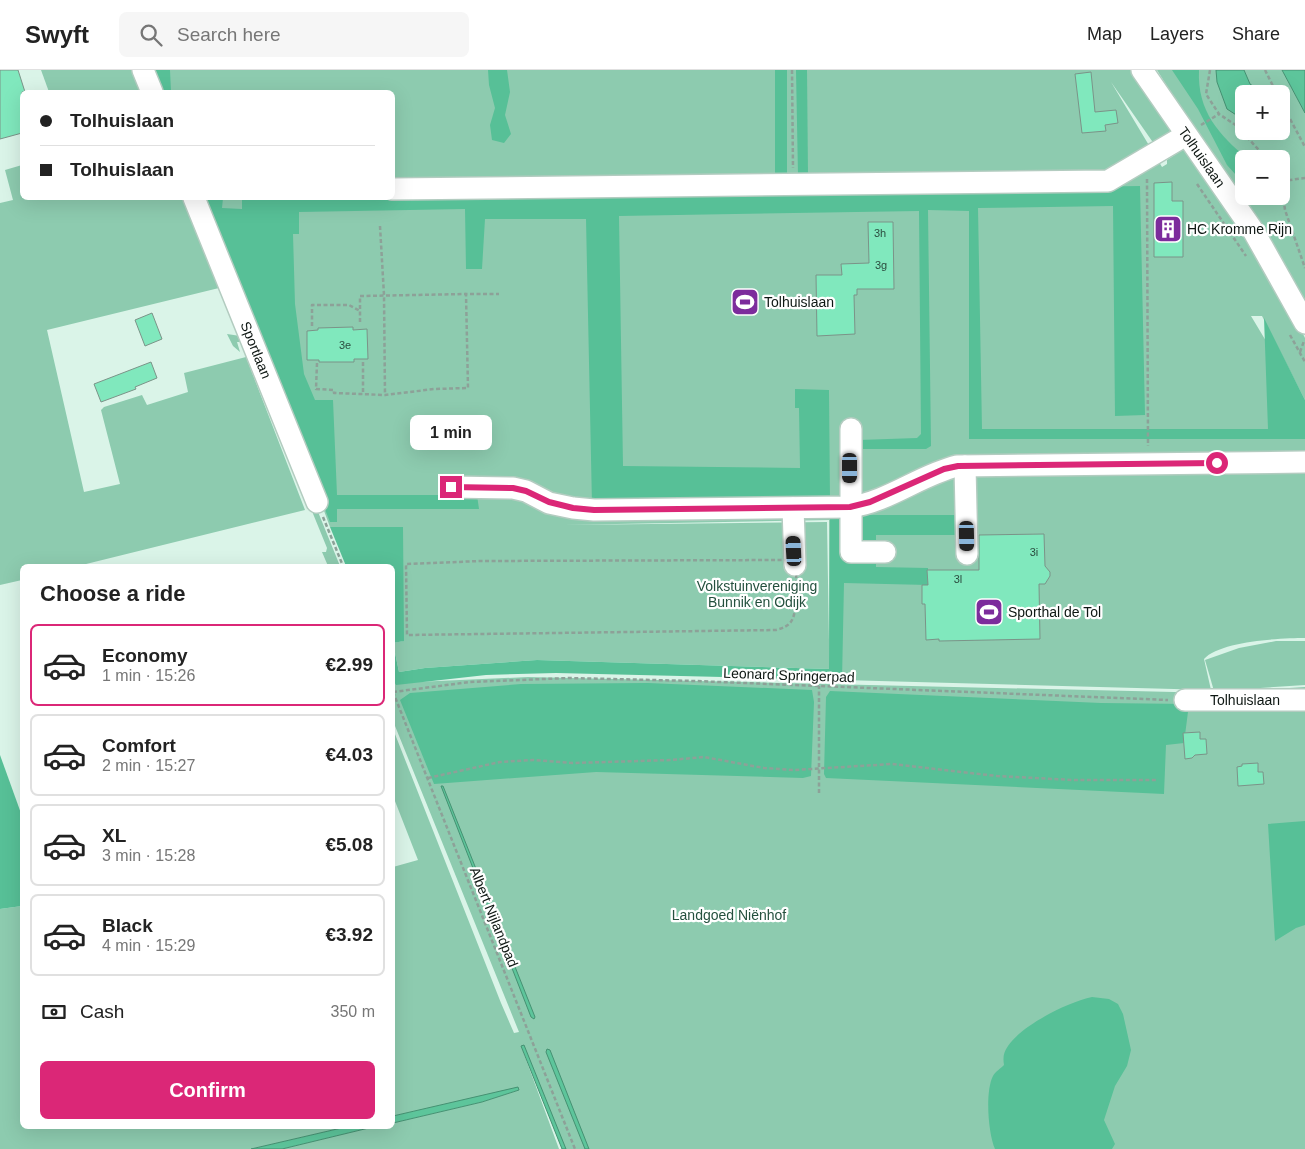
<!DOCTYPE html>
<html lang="en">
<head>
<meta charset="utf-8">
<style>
	body { margin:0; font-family:Arial,sans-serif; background:#f6f6f6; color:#222; height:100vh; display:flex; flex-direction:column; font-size:19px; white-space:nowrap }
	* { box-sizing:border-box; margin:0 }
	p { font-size:16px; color:#767676 }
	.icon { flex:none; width:28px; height:28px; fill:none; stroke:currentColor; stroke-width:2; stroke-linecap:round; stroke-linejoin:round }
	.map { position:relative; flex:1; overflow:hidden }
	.panel { position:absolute; left:20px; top:494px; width:375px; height:565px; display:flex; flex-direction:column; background:#fff; border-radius:8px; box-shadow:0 5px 20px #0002 }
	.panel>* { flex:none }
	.banner { position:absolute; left:20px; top:20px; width:375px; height:110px; border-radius:8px; box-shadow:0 5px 20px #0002; display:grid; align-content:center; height:110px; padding:0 20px; background:#fff }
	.buttons { position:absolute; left:1235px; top:15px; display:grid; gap:10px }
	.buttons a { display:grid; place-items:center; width:55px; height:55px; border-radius:8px; background:#fff; box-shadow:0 5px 20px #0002; font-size:25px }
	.end { position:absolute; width:22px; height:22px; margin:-11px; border:6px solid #db2777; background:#fff; box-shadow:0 0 0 2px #fff }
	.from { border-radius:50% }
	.bubble { position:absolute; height:35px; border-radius:8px; background:#fff; box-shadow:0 5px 20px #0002; font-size:16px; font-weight:700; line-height:35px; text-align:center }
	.car { position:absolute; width:15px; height:30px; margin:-15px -8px; border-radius:6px; box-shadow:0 0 4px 1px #0007; background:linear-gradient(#222 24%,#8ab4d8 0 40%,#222 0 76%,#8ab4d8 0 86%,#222 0) }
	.banner b { display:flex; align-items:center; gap:18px; height:48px; font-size:19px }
	.banner b+b { border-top:1px solid #e0e0e0 }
	.banner i { width:12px; height:12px; background:#222 }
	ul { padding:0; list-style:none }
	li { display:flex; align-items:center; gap:15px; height:82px; margin:0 10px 8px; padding:0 10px; border:2px solid #e0e0e0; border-radius:8px }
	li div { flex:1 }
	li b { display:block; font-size:19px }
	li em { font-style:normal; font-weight:700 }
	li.current { border-color:#db2777 }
	li>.icon { width:45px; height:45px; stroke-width:1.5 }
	h2 { padding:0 20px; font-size:22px; line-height:60px }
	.pay { display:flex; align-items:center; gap:12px; height:55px; padding:0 20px; font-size:19px }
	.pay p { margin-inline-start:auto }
	.cta { display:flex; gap:10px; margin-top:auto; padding:10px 20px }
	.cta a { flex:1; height:58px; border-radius:8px; background:#db2777; color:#fff; font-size:20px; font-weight:700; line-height:58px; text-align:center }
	header { display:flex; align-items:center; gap:30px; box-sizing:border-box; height:70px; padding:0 25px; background:#fff; border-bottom:1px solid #e0e0e0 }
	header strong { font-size:24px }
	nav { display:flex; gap:28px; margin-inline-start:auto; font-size:18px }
	.search { width:350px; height:45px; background:#f6f6f6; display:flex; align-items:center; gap:12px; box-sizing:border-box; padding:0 18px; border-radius:8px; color:#767676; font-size:19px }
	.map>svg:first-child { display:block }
	.green { fill:#8dcbaf; fill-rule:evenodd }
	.forest { fill:#57c097 }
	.water { fill:#5dc59b; stroke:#459172 }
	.building { fill:#80e8bd; stroke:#7b9388 }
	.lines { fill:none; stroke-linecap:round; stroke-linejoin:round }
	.minor-casing { stroke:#b3ccc0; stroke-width:24 }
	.path { stroke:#8da198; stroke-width:2.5; stroke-dasharray:4 2.5; stroke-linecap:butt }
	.minor { stroke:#fff; stroke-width:21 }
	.route { stroke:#db2777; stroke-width:6 }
	.labels { text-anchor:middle; stroke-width:4.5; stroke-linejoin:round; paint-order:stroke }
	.number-label { font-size:11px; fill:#2a4b3e }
	.street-label { font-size:14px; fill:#0e1713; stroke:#fff }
	.poi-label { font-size:14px; fill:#0e1713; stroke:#fff; text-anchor:start }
	.park-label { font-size:14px; fill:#24503e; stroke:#fff }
</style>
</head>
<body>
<header>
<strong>Swyft</strong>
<div class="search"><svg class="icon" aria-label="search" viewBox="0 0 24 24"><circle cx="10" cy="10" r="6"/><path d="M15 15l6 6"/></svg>Search here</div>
<nav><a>Map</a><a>Layers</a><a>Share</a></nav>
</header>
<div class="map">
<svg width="1305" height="1079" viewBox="0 0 1305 1079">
	<rect width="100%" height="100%" fill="#daf4e8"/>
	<g class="green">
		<polygon points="41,0 132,0 141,22 49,22"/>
		<path d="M161,0H1136L1179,62L1161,75L1152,71L1111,12L1162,97L1167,94V90L1187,77L1194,81L1295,248L1305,268V330L1262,246H1251L1305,336V568C1281,568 1220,571 1204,589L1211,620L842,610V607L830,599L537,590L425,598L399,602L393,573L403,571V458L330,457L208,128H392V22H169ZM829,450V571L827,452L563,455Z"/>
		<path d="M1157,0H1282L1305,43V243L1300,232ZM1244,24H1281V61H1244ZM1244,89H1281V126H1244Z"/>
		<polygon points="22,95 22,128 182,128 219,218 47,260 84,422 120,414 101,340 104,337 142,325 147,335 188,322 184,303 246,287 305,440 78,496 22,496 22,510 0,515 0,133 13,130 5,100"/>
		<polygon points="227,264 247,267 340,496 328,496 322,482 326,482 327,478 243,272 237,272 240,282 233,276"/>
		<polygon points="1276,571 1305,571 1305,615 1214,621 1205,590 1239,578"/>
		<polygon points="528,607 1216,623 1305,617 1305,1079 565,1079 521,976 559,1079 282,1079 377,1056 392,1056 393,1053 482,1032 519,1020 518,1018 393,1046 393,797 418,790 393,726 393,659 501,933 514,963 519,962 393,651 393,613"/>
		<polygon points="22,836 22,1056 350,1056 251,1079 0,1079 0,839"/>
	</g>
	<g class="forest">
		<polygon points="152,0 170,0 171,21 192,20 192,22 161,22"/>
		<polygon points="488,0 507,0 510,22 505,45 511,64 504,73 492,70 490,55 495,38 489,15"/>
		<polygon points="775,0 787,0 787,107 775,110"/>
		<polygon points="796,0 807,0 808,106 798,105"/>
		<path d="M1172,0H1199C1197,41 1219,65 1248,89H1244V114L1227,95L1198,39Z"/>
		<polygon points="1140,116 1145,345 1115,346 1113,136 978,138 982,359 1268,359 1264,248 1305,330 1305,369 969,369 969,141 928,140 931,376 926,379 855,379 859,370 917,368 921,364 919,141 619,146 623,396 800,398 799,338 795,338 795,319 829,320 830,432 592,435 586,149 485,149 482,199 466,199 465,139 299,142 299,164 293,164 295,234 304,304 315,330 333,330 337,425 477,425 479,439 337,439 337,452 330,452 202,128 223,128 222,138 242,139 242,128 392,128"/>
		<polygon points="862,445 959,445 960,465 876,465 876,497 928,498 928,515 844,513 842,610 556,603 486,605 396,615 392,608 392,496 346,496 330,457 403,457 404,571 393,573 399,602 425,598 537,590 829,599 830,447"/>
		<polygon points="648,613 812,620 814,632 811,706 803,708 596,702 434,714 400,630 410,623 521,614"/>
		<polygon points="830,621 1101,633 1189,634 1184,673 1166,675 1164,724 826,708 824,704 826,627"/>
		<polygon points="0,685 22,746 22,836 0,839"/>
		<polygon points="1305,751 1305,855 1296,858 1275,871 1268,754"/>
		<path d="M1092,927L1109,929L1118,934L1123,944L1131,980L1127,996L1115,1016L1104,1050L1115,1074L1112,1079H995C988,1063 985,1021 993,1006C995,1002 1001,998 1004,995C1003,988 1003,983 1008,976C1022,955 1068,932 1092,927Z"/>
	</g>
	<g class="water">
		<polygon points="1216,0 1244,0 1250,14 1264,24 1244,24 1244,50 1227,39 1217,12"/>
		<polygon points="1282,0 1305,0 1305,43"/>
		<polygon points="441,716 443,716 535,947 534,949 531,947"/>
		<polygon points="524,975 566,1079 562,1079 521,976"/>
		<polygon points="547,979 550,980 589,1079 585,1079 546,982"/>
		<polygon points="518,1017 519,1020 482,1032 393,1053 393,1046"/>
		<polygon points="350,1056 377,1056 282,1079 251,1079"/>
	</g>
	<g class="building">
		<polygon points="0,0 18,0 25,22 22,22 22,63 0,69"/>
		<polygon points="1091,2 1095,42 1116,40 1118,53 1105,55 1106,61 1082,63 1075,4"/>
		<polygon points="1172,112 1172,131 1183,131 1183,187 1154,187 1154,113"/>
		<polygon points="868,152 893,152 894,219 857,219 857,225 854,225 855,264 817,266 816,205 842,205 841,194 869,193"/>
		<polygon points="152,243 162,269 145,276 135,250"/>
		<polygon points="353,257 353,260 367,259 368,289 354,289 354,292 319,292 319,290 307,290 307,261 318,260 318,258"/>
		<polygon points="151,292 157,308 135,317 136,319 101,332 94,314"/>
		<polygon points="1044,464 1045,496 1050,502 1050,506 1045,514 1039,514 1040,569 939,571 939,569 926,570 925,534 922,534 922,515 928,515 927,500 979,500 979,465"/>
		<polygon points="1200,662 1200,669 1206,669 1207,684 1195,685 1192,688 1185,689 1183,663"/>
		<polygon points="1258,693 1258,702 1263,702 1264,714 1238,716 1237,697 1242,696 1242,694"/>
	</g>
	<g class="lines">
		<defs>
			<g id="minor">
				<polyline points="143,0 152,22"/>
				<polyline points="1142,0 1254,162 1305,253"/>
				<polyline points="392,119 1108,111 1186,65"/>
				<polyline points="194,128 317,432"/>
				<polyline points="851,359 851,482 885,482"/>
				<polyline points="965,396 967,484"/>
				<path d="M451,417L513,418L526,421L549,433L573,438L594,440L850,437C888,432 920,405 957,396L1305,392"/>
				<polyline points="793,438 795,495"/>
				<polyline points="1185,630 1305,630"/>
			</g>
		</defs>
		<use href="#minor" class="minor-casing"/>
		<g class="path">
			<polyline points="792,0 793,98"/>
			<polyline points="1210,0 1206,24 1219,44 1237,56 1267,89"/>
			<polyline points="1265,0 1277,24"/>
			<polyline points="1281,32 1305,77"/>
			<polyline points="1201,55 1219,44"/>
			<polyline points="1147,109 1148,376"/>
			<polyline points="1281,110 1285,140 1305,198"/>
			<polyline points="1282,111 1305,108"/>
			<polyline points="1197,114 1246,186"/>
			<polyline points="380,156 384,225 385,325"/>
			<polyline points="360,252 360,226 466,224"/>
			<polyline points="312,256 312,235 349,235 360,241"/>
			<polyline points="1290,265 1305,292"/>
			<polyline points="1300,282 1304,271"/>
			<polyline points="363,292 363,324"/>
			<polyline points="317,293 316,319 334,320 334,323 385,325 434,319 468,318 466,224 499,224"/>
			<polyline points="323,447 343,496"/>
			<path d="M786,490L795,495C797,507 798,539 792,550C789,556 783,558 776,560L407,565L406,494L481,491Z"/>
			<polyline points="393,622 470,612 569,608 695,611 1168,630"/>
			<polyline points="393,622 575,1079"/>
			<polyline points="428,708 500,692 533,690 573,693 671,690 704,687 764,698 794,700 892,694 997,706 1073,710 1156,710"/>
			<polyline points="819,723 819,616"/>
		</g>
		<use href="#minor" class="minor"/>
	</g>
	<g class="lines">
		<polyline class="route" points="451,417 513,418 526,421 549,432 573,438 594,440 850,437 870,432 944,399 958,396 1217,393"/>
	</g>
	<defs>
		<symbol id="building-square" viewBox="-11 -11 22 22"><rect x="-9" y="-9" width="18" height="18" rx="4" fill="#7c2c9c" stroke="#fff"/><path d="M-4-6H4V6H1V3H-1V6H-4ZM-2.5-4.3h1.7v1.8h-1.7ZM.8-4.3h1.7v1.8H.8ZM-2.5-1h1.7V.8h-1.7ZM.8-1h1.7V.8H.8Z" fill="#fff"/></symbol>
		<symbol id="stadium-square" viewBox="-11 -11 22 22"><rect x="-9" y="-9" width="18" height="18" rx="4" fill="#7c2c9c" stroke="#fff"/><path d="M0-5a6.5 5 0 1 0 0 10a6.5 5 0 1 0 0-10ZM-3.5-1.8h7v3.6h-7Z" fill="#fff"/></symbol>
	</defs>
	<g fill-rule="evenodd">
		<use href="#building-square" x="1152" y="143" width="32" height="32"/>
		<use href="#stadium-square" x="729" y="216" width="32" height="32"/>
		<use href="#stadium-square" x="973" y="526" width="32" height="32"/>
	</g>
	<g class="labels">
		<g class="number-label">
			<text x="880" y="167">3h</text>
			<text x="881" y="199">3g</text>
			<text x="345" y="279">3e</text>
			<text x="1034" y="486">3i</text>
			<text x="958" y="513">3l</text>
		</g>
		<g class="street-label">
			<text transform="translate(1202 87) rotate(55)" y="5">Tolhuislaan</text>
			<text transform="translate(256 280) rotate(68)" y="5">Sportlaan</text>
			<text transform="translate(789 605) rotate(2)" y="5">Leonard Springerpad</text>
			<text x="1245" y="635">Tolhuislaan</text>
			<text transform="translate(494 847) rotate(68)" y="5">Albert Nijlandpad</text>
		</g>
		<g class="poi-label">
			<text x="1187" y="164">HC Kromme Rijn</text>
			<text x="764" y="237">Tolhuislaan</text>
			<text x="1008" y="547">Sporthal de Tol</text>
		</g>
		<g class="park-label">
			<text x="757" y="521">Volkstuinvereniging<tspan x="757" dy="16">Bunnik en Odijk</tspan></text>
			<text x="729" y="850">Landgoed Niënhof</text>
		</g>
	</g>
</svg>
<div class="buttons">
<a>+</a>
<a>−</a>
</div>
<i class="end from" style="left:1217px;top:393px"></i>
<i class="end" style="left:451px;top:417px"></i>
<div class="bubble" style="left:410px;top:345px;width:82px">1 min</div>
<i class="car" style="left:850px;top:398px;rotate:180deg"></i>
<i class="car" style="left:967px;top:466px;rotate:179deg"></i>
<i class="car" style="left:794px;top:481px;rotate:357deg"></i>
<div class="banner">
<b><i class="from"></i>Tolhuislaan</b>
<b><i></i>Tolhuislaan</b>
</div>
<section class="panel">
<h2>Choose a ride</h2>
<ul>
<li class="current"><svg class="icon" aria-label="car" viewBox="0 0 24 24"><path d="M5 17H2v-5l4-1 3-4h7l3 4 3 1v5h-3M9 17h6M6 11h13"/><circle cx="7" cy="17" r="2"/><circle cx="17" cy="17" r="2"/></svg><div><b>Economy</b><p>1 min · 15:26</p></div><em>€2.99</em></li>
<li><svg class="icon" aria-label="car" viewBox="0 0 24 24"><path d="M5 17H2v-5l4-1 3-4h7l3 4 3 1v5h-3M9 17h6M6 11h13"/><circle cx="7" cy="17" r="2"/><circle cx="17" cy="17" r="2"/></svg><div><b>Comfort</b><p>2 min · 15:27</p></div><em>€4.03</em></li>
<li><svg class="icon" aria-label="car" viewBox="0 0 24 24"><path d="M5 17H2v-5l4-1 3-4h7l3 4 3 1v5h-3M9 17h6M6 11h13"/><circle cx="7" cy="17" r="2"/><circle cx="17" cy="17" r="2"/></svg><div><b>XL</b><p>3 min · 15:28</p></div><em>€5.08</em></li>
<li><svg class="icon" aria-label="car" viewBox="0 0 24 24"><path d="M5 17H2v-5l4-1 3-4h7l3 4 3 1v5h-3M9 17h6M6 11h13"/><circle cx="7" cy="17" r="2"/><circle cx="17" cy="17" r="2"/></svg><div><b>Black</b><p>4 min · 15:29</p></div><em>€3.92</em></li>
</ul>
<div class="pay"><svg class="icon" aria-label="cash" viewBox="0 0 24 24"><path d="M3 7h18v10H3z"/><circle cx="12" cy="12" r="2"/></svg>Cash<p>350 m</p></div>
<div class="cta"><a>Confirm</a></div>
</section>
</div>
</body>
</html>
